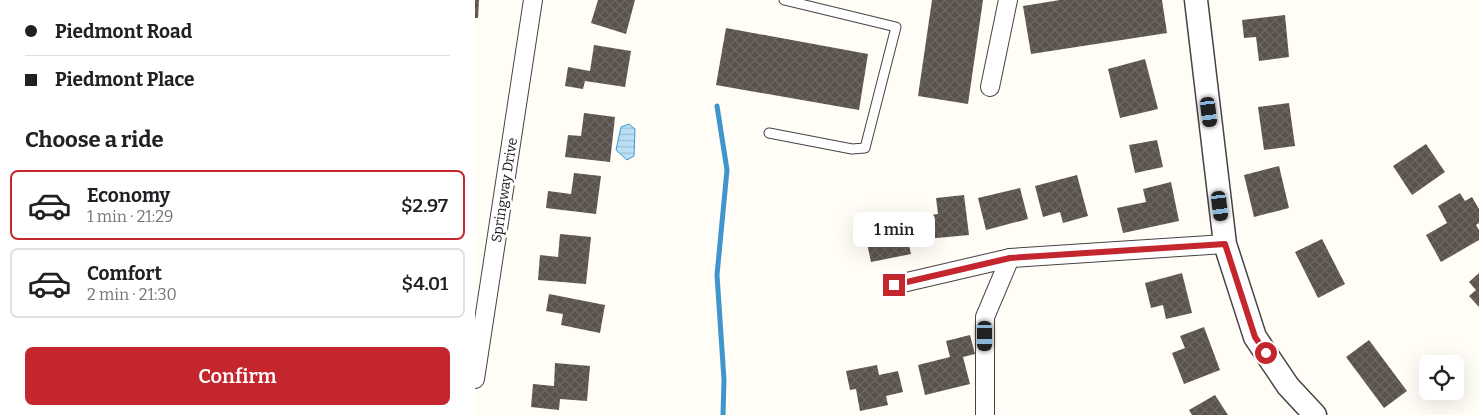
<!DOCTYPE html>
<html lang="en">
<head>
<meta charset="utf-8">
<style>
	body { margin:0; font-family:Bitter,serif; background:#f2f2f2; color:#202124; height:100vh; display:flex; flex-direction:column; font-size:19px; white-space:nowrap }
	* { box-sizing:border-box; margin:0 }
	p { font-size:16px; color:#757577 }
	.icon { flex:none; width:28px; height:28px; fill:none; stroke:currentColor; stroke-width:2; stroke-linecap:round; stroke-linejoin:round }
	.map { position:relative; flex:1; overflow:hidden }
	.panel { display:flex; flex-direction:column; background:#fff; width:475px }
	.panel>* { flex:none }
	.guide { display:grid; align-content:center; height:110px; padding:0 25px; background:#fff }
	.controls { position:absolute; left:944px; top:355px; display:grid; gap:10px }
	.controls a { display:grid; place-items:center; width:45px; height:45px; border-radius:8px; background:#fff; box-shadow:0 5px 20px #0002; font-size:25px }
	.end { position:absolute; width:22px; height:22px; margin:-11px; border:6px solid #c4262e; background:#fff; box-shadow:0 0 0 2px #fff }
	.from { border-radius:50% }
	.bubble { position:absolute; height:35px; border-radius:8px; background:#fff; box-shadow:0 5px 20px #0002; font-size:16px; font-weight:600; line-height:35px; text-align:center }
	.car { position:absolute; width:15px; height:30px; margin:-15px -8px; border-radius:6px; box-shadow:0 0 4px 1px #0007; background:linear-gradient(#222 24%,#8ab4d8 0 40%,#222 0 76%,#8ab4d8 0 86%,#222 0) }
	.guide b { display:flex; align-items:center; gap:18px; height:48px; font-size:19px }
	.guide b+b { border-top:1px solid #e0e0e0 }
	.guide i { width:12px; height:12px; background:#202124 }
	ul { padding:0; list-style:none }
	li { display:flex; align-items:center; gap:15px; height:70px; margin:0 10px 8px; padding:0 15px; border:2px solid #e0e0e0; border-radius:8px }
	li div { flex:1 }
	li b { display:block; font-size:19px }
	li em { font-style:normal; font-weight:600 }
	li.current { border-color:#c4262e }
	li>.icon { width:45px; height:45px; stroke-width:1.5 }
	h2 { padding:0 25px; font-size:22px; line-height:60px }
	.action { display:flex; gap:10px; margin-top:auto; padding:10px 25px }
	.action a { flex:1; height:58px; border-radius:8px; background:#c4262e; color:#fff; font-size:20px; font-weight:600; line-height:58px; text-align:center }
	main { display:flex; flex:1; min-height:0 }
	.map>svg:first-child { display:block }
	.water { fill:url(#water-rules); stroke:#3f96cf }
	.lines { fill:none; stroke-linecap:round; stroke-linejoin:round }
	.stream { stroke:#3f96cf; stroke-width:5 }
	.building { fill:url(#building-cross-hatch) }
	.service-casing { stroke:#444; stroke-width:11 }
	.minor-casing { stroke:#444; stroke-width:20 }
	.tertiary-casing { stroke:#444; stroke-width:25 }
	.service { stroke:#fff; stroke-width:9 }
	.minor { stroke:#fff; stroke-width:18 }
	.tertiary { stroke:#fff; stroke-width:22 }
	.route { stroke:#c4262e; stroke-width:6 }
	.labels { text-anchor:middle; stroke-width:5; stroke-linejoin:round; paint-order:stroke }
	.street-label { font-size:14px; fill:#111; stroke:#fff }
</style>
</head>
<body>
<main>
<section class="panel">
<div class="guide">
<b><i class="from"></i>Piedmont Road</b>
<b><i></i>Piedmont Place</b>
</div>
<h2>Choose a ride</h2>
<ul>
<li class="current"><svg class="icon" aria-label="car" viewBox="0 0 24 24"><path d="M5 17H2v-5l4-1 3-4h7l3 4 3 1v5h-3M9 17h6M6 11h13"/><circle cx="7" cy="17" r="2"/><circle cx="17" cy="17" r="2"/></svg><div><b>Economy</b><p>1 min · 21:29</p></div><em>$2.97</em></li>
<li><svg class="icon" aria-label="car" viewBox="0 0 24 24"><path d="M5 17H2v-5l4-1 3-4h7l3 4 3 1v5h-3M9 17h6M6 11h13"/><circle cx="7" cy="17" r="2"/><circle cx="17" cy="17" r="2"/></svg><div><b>Comfort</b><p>2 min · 21:30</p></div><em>$4.01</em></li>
</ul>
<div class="action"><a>Confirm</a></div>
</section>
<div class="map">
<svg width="1004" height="415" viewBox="0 0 1004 415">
	<defs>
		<pattern id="water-rules" width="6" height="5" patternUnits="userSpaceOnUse" patternTransform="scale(1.25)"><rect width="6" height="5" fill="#b9e0f7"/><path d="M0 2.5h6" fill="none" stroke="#9ebfd3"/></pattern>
		<pattern id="building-cross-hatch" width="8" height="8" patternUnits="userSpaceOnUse" patternTransform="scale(1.25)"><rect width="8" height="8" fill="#5a524d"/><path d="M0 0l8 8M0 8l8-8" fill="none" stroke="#6d6662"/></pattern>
	</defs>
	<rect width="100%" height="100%" fill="#fffdf5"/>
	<polygon class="water" points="154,124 160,129 159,156 152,160 141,150 146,127"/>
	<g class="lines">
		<polyline class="stream" points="242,106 252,170 242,275 249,380 248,415"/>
	</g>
	<g class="building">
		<polygon points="0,0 4,0 3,18 0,18"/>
		<polygon points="123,0 160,0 151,34 116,23"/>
		<polygon points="457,0 508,0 493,104 443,96"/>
		<polygon points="585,0 687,0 692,33 556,54 548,6"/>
		<polygon points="810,15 814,57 784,61 781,37 769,38 767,20"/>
		<polygon points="251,28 393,54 384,110 241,85"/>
		<polygon points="119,45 156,51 150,87 110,81 108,89 90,86 93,67 115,71"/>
		<polygon points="670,59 683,109 645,118 633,69"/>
		<polygon points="814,103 820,146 789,150 783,107"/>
		<polygon points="109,113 140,117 135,162 90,157 93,135 106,136"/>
		<polygon points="682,140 688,167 660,173 654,145"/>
		<polygon points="951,144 970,172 937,195 918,166"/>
		<polygon points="804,166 814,208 779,217 769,175"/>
		<polygon points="99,173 126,176 121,214 71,208 73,191 96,194"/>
		<polygon points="602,175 613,216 588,223 585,212 568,217 560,186"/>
		<polygon points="696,182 704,221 648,233 642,208 671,202 668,189"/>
		<polygon points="545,188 553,219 511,230 503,198"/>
		<polygon points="985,193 990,201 997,197 1004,209 1004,223 1001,225 1004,230 1004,240 966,262 951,235 972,223 963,206"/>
		<polygon points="489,195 494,235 451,239 448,216 463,214 461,198"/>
		<polygon points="419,223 422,233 431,232 436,254 396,262 389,229"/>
		<polygon points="85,234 116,237 111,284 63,280 65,255 83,257"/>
		<polygon points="847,239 870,284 843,298 820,252"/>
		<polygon points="707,273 717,313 691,319 688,305 676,308 670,283"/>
		<polygon points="1004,273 1004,307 994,296 1001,290 994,282"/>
		<polygon points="74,294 130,305 125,333 86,325 88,314 71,311"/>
		<polygon points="729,327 745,370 709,384 697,353 710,348 705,336"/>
		<polygon points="495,335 500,354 488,357 495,384 450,395 443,365 475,357 471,341"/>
		<polygon points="894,340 932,391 909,408 871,357"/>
		<polygon points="80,363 115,366 112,401 85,399 84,410 56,407 58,384 79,386"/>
		<polygon points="402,365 404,375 423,371 428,392 411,396 413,405 385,411 381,389 375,390 371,371"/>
		<polygon points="740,395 753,415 717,415 714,410"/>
	</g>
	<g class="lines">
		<defs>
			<polyline id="service" points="294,133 377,149 390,148 421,27 309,0"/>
			<g id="minor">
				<polyline points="515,87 533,0"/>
				<polyline points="419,285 535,258 750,244"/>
				<polyline points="0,379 58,0"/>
				<polyline points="510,415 510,317 535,258"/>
			</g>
			<polyline id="tertiary" points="721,0 750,244 780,337 813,386 840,415"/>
		</defs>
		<use href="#service" class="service-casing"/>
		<use href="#minor" class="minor-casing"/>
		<use href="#tertiary" class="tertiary-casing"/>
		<use href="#service" class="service"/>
		<use href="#minor" class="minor"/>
		<use href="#tertiary" class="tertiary"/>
	</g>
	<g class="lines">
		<polyline class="route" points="419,285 535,258 750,244 780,337 791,353"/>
	</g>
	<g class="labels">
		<g class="street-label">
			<text transform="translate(29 190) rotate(-81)" y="5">Springway Drive</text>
		</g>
	</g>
</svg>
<div class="controls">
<a><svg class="icon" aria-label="locate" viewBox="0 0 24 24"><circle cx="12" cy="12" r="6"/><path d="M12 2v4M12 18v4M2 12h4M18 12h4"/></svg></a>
</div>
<i class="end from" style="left:791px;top:353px"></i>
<i class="end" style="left:419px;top:285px"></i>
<div class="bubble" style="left:378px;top:212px;width:82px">1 min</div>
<i class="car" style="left:734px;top:112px;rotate:173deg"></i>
<i class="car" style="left:745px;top:206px;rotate:173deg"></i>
<i class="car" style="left:510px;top:336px;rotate:180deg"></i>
</div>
</main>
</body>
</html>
